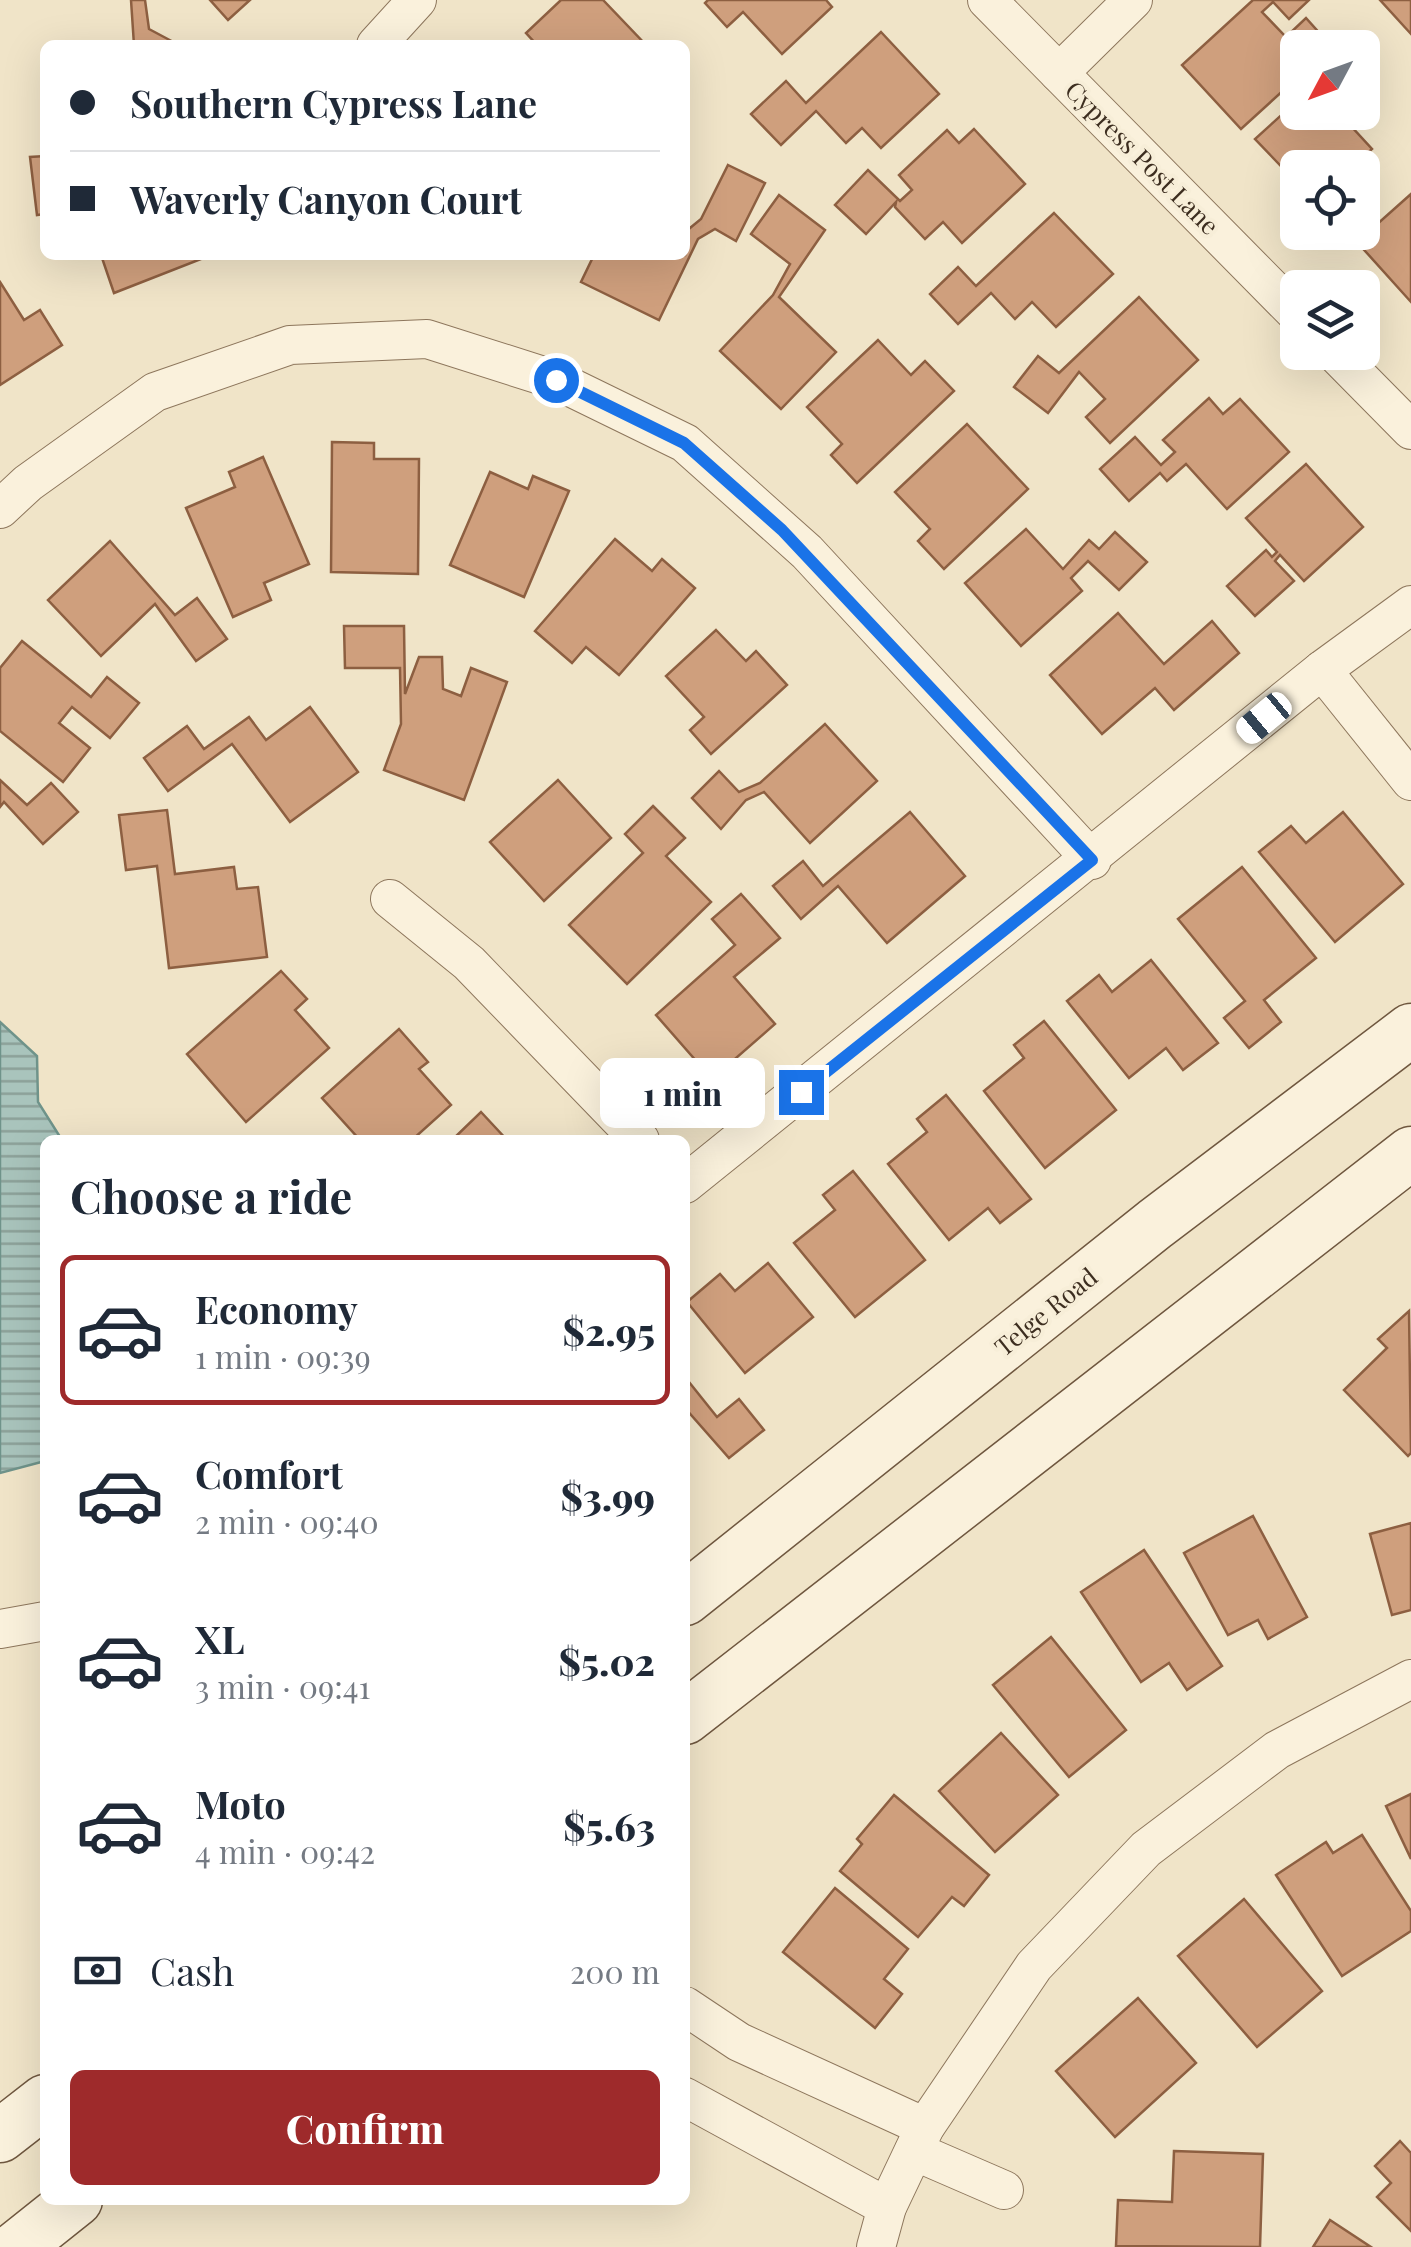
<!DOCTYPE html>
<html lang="en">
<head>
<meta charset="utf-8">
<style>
	body { margin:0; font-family:"Playfair Display",serif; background:#f2f2f3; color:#1f2937; height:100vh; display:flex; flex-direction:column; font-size:38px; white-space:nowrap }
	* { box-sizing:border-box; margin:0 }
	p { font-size:32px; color:#747a83 }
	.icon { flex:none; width:55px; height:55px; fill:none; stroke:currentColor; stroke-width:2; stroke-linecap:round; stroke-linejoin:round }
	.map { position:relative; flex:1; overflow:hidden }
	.panel { position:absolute; left:40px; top:1135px; width:650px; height:1070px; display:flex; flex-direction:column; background:#fff; border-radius:15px; box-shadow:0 10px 40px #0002 }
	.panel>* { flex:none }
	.hud { position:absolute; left:40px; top:40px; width:650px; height:220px; border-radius:15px; box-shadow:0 10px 40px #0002; display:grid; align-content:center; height:220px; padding:0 30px; background:#fff }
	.needle { width:65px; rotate:229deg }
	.tools { position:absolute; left:1280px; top:30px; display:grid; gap:20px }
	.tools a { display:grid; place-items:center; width:100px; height:100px; border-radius:15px; background:#fff; box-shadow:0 10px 40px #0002; font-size:50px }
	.end { position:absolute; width:45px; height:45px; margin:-22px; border:12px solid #1a73e8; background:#fff; box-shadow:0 0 0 5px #fff }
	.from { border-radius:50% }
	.bubble { position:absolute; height:70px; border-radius:15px; background:#fff; box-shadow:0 10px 40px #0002; font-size:32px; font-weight:800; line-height:70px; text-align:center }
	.car { position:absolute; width:30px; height:60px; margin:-30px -15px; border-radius:12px; box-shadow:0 0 8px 2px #0007; background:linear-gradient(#fff 24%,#345 0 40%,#fff 0 76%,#345 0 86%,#fff 0) }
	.hud b { display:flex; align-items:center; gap:35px; height:95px; font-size:38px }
	.hud b+b { border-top:2px solid #e0e1e3 }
	.hud i { width:25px; height:25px; background:#1f2937 }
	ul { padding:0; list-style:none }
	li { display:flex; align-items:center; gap:30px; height:150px; margin:0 20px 15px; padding:0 10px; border:5px solid transparent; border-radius:15px }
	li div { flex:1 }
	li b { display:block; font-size:38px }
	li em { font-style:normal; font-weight:800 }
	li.active { border-color:#9e2a2b }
	li>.icon { width:90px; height:90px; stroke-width:1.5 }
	h2 { padding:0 30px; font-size:45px; line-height:120px }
	.pay { display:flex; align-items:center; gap:25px; height:110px; padding:0 30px; font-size:38px }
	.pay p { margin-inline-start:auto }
	.action { display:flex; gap:20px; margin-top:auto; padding:20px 30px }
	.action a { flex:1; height:115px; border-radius:15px; background:#9e2a2b; color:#fff; font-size:40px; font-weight:800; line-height:115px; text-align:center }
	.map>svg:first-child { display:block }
	.water { fill:url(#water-rules); stroke:#6f938a; stroke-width:2.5 }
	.building { fill:#cf9f7d; stroke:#8d5f41; stroke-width:2.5 }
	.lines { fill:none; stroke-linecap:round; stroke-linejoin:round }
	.minor-casing { stroke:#8d765c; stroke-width:40 }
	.secondary-casing { stroke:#6f573f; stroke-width:55 }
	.minor { stroke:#faf1dc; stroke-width:38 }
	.secondary { stroke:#faf1dc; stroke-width:52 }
	.route { stroke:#1a73e8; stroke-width:12 }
	.labels { text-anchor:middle; stroke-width:8; stroke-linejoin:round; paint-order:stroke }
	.street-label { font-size:25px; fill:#3d2e20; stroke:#f7eed8 }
</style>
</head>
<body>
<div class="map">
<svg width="1411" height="2247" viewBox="0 0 1411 2247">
	<defs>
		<pattern id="water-rules" width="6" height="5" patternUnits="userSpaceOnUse" patternTransform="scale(2.5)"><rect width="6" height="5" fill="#a9c4bc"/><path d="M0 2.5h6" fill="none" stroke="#8ba098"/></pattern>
	</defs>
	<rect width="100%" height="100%" fill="#f0e4c8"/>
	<polygon class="water" points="0,1022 37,1056 38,1102 62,1140 45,1140 45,1461 0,1473"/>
	<g class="building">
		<polygon points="131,0 145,0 149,29 179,45 134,45"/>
		<polygon points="210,0 250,0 228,20"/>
		<polygon points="561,0 603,0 646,45 537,45 526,33"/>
		<polygon points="708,0 826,0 832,7 782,54 743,12 727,27 705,3"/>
		<polygon points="1253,0 1309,0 1289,19 1273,2 1262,12 1286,37 1306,18 1331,46 1298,48 1298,77 1241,129 1182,65"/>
		<polygon points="1380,0 1411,0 1411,34"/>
		<polygon points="881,32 939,94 881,148 862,128 846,143 816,111 781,145 751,114 786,81 806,103"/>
		<polygon points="1298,100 1298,112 1338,112 1372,149 1352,168 1298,168 1298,184 1255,139"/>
		<polygon points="974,129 1025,184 962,243 943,222 925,239 895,207 896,202 866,234 835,205 868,170 900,201 912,190 899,175 947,130 959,143"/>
		<polygon points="45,156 45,214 37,215 30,157"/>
		<polygon points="728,165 765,183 736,241 715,229 698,239 659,320 581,282 594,255 685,255 685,226 690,228 701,219"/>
		<polygon points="1411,194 1411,302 1357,242"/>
		<polygon points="779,195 825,230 779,297 836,352 781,409 720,351 773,295 790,264 751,234"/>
		<polygon points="1054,213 1113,274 1056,327 1032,302 1015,319 991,293 958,324 930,294 958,267 976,286"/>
		<polygon points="101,255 211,255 114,293"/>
		<polygon points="0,282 24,320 40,310 62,345 0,385"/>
		<polygon points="1139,297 1198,360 1110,443 1086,417 1105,399 1079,372 1048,413 1014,387 1038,356 1059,373"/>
		<polygon points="878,340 911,375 925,361 954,391 857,483 831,455 842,444 807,407"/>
		<polygon points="1209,398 1223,414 1240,399 1289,452 1227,509 1186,464 1167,481 1160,473 1129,501 1100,469 1135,437 1161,465 1175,452 1163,440"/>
		<polygon points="967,424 1028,489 944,569 918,541 930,529 895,492"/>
		<polygon points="332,442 374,443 374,459 419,459 418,574 331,572"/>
		<polygon points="263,457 309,564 264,583 271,600 233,617 186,508 235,487 229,472"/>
		<polygon points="1306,464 1363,527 1304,581 1280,555 1275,561 1294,581 1255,616 1227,586 1266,550 1272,557 1277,552 1246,518"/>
		<polygon points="490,472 528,489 533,476 569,491 524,597 450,565"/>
		<polygon points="1026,529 1063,569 1089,540 1099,549 1115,532 1147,562 1119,590 1088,561 1071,578 1082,591 1021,646 965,583"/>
		<polygon points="615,539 652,571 662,559 695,588 619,675 586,647 572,663 535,631"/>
		<polygon points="110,541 175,615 197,598 227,639 196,661 155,604 101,656 48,600"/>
		<polygon points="1118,613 1164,664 1212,621 1239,653 1174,710 1155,688 1102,734 1050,675"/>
		<polygon points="344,626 404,626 405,694 419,657 442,657 443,689 461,696 471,668 507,682 464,800 384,770 401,724 400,668 345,668"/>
		<polygon points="716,630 746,661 756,651 787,685 711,754 690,730 704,717 666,676"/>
		<polygon points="22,641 91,697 107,677 139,703 110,738 72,707 59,723 90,748 63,782 0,731 0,668"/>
		<polygon points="310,707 358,772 290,822 232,744 168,791 144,758 187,726 204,749 249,717 266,740"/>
		<polygon points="825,724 877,781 810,843 764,792 746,800 721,829 692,798 719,771 739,792 760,783"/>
		<polygon points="0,780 27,805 51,783 78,812 43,844 4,802 0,807"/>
		<polygon points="558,780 611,838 544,901 490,842"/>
		<polygon points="653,806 685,838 666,856 711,902 627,984 569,925 643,853 625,834"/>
		<polygon points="167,810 175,874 234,867 237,889 258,887 267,957 169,968 157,866 126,870 119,815"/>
		<polygon points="910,812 965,876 887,943 838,886 801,919 773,886 803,861 823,886"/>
		<polygon points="1343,812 1403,884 1335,942 1259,852 1291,826 1306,843"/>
		<polygon points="1242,867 1316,958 1264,1000 1281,1022 1249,1048 1224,1018 1245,1001 1178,919"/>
		<polygon points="741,894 780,938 734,977 775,1024 712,1079 656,1015 735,945 712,919"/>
		<polygon points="1151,960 1218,1043 1183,1070 1166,1048 1129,1078 1067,1001 1099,975 1112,992"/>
		<polygon points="281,971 307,999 295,1010 329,1048 246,1122 187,1054"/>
		<polygon points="1044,1021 1116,1110 1045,1168 984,1091 1024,1058 1014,1045"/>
		<polygon points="399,1029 428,1062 419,1069 451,1105 412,1140 360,1140 322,1098"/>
		<polygon points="946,1095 1031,1199 1000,1223 988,1208 949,1240 888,1164 927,1132 917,1119"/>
		<polygon points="481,1112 507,1140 452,1140"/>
		<polygon points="853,1171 925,1260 855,1317 794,1243 835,1210 823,1195"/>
		<polygon points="768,1263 813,1317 745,1373 687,1302 720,1274 735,1291"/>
		<polygon points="1409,1311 1411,1453 1408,1456 1344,1390 1387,1348 1378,1339"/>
		<polygon points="685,1377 717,1417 739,1399 764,1430 729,1458 685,1408"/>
		<polygon points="1253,1516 1307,1617 1268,1639 1258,1620 1228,1635 1184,1553"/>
		<polygon points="1411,1523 1411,1610 1392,1615 1370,1534"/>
		<polygon points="1144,1550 1222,1666 1187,1690 1169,1663 1141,1682 1081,1592"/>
		<polygon points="1051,1637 1126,1730 1069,1777 993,1685"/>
		<polygon points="1001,1733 1058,1795 995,1852 939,1791"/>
		<polygon points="1411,1794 1411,1859 1386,1806"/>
		<polygon points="894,1795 989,1875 964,1906 952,1897 918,1937 840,1871 862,1844 857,1839"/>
		<polygon points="1362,1835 1411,1911 1411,1931 1342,1976 1276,1875 1326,1842 1333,1853"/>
		<polygon points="835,1888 908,1949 884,1979 902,1994 875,2028 783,1952"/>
		<polygon points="1244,1899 1322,1991 1257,2047 1178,1956"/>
		<polygon points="1138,1998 1196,2063 1115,2137 1056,2071"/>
		<polygon points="1400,2141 1411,2153 1411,2231 1377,2197 1391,2183 1375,2166"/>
		<polygon points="1174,2151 1263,2154 1260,2247 1116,2246 1118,2200 1172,2202"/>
		<polygon points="1330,2220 1371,2247 1313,2247"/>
	</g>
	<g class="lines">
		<defs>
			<g id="minor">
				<polyline points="987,0 1298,315"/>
				<polyline points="376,45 417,0"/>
				<polyline points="1059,73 1133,0"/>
				<polyline points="1334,352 1411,430"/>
				<polyline points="0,509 28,483 155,392 290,345 427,339 556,380 685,443 807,552 1092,860"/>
				<polyline points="1322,670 1411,781"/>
				<polyline points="390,899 469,963 640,1140"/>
				<polyline points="685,1184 1322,670 1411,605"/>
				<polyline points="0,1629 45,1621"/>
				<polyline points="685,2006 739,2042 925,2127"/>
				<polyline points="685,2097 887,2207"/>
				<polyline points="914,2151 1004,2190"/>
				<polyline points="876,2247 887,2207 925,2127 1034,1966 1146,1849 1277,1750 1411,1679"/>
			</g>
			<g id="secondary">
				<polyline points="685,1599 1155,1224 1411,1030"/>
				<polyline points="685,1718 1411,1153"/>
				<polyline points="0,2136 45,2101"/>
				<polyline points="17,2247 76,2200"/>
			</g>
		</defs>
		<use href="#minor" class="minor-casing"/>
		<use href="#secondary" class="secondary-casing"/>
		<use href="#minor" class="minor"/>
		<use href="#secondary" class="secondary"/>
	</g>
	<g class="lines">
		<polyline class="route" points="556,380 684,443 782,530 1092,860 801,1092"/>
	</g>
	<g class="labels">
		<g class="street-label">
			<text transform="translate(1142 158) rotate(45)" y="9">Cypress Post Lane</text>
			<text transform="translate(1046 1312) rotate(-39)" y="9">Telge Road</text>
		</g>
	</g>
</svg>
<div class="tools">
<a><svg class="needle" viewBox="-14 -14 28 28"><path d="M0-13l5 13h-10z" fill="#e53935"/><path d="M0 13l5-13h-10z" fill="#747a83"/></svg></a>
<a><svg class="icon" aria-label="locate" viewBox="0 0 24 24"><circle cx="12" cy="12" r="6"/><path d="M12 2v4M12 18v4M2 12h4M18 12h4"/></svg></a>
<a><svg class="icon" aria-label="layers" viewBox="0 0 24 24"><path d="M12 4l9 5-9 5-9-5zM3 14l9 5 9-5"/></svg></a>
</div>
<i class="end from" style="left:556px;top:380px"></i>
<i class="end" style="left:801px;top:1092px"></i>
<div class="bubble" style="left:600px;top:1058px;width:165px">1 min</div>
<i class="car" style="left:1264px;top:718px;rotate:230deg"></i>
<div class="hud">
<b><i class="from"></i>Southern Cypress Lane</b>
<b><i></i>Waverly Canyon Court</b>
</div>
<section class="panel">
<h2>Choose a ride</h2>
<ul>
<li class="active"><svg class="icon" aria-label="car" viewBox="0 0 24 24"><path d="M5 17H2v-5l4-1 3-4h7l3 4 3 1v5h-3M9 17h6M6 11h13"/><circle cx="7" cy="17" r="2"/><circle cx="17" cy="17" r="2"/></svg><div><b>Economy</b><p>1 min · 09:39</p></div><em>$2.95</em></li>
<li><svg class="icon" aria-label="car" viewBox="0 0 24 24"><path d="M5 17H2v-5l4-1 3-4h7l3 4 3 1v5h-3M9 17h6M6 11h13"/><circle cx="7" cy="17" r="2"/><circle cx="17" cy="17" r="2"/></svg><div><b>Comfort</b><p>2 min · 09:40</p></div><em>$3.99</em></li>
<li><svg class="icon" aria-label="car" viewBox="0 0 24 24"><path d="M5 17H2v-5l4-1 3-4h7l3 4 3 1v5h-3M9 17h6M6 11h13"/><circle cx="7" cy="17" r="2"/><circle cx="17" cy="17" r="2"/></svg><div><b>XL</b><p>3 min · 09:41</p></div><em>$5.02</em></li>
<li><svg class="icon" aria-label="car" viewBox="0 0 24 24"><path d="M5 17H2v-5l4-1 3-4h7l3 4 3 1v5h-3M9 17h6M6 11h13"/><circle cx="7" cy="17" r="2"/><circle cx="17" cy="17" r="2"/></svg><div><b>Moto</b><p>4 min · 09:42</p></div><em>$5.63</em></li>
</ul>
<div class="pay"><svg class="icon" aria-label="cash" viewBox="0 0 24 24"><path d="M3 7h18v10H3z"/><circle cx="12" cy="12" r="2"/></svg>Cash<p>200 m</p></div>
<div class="action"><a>Confirm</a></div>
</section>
</div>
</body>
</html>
